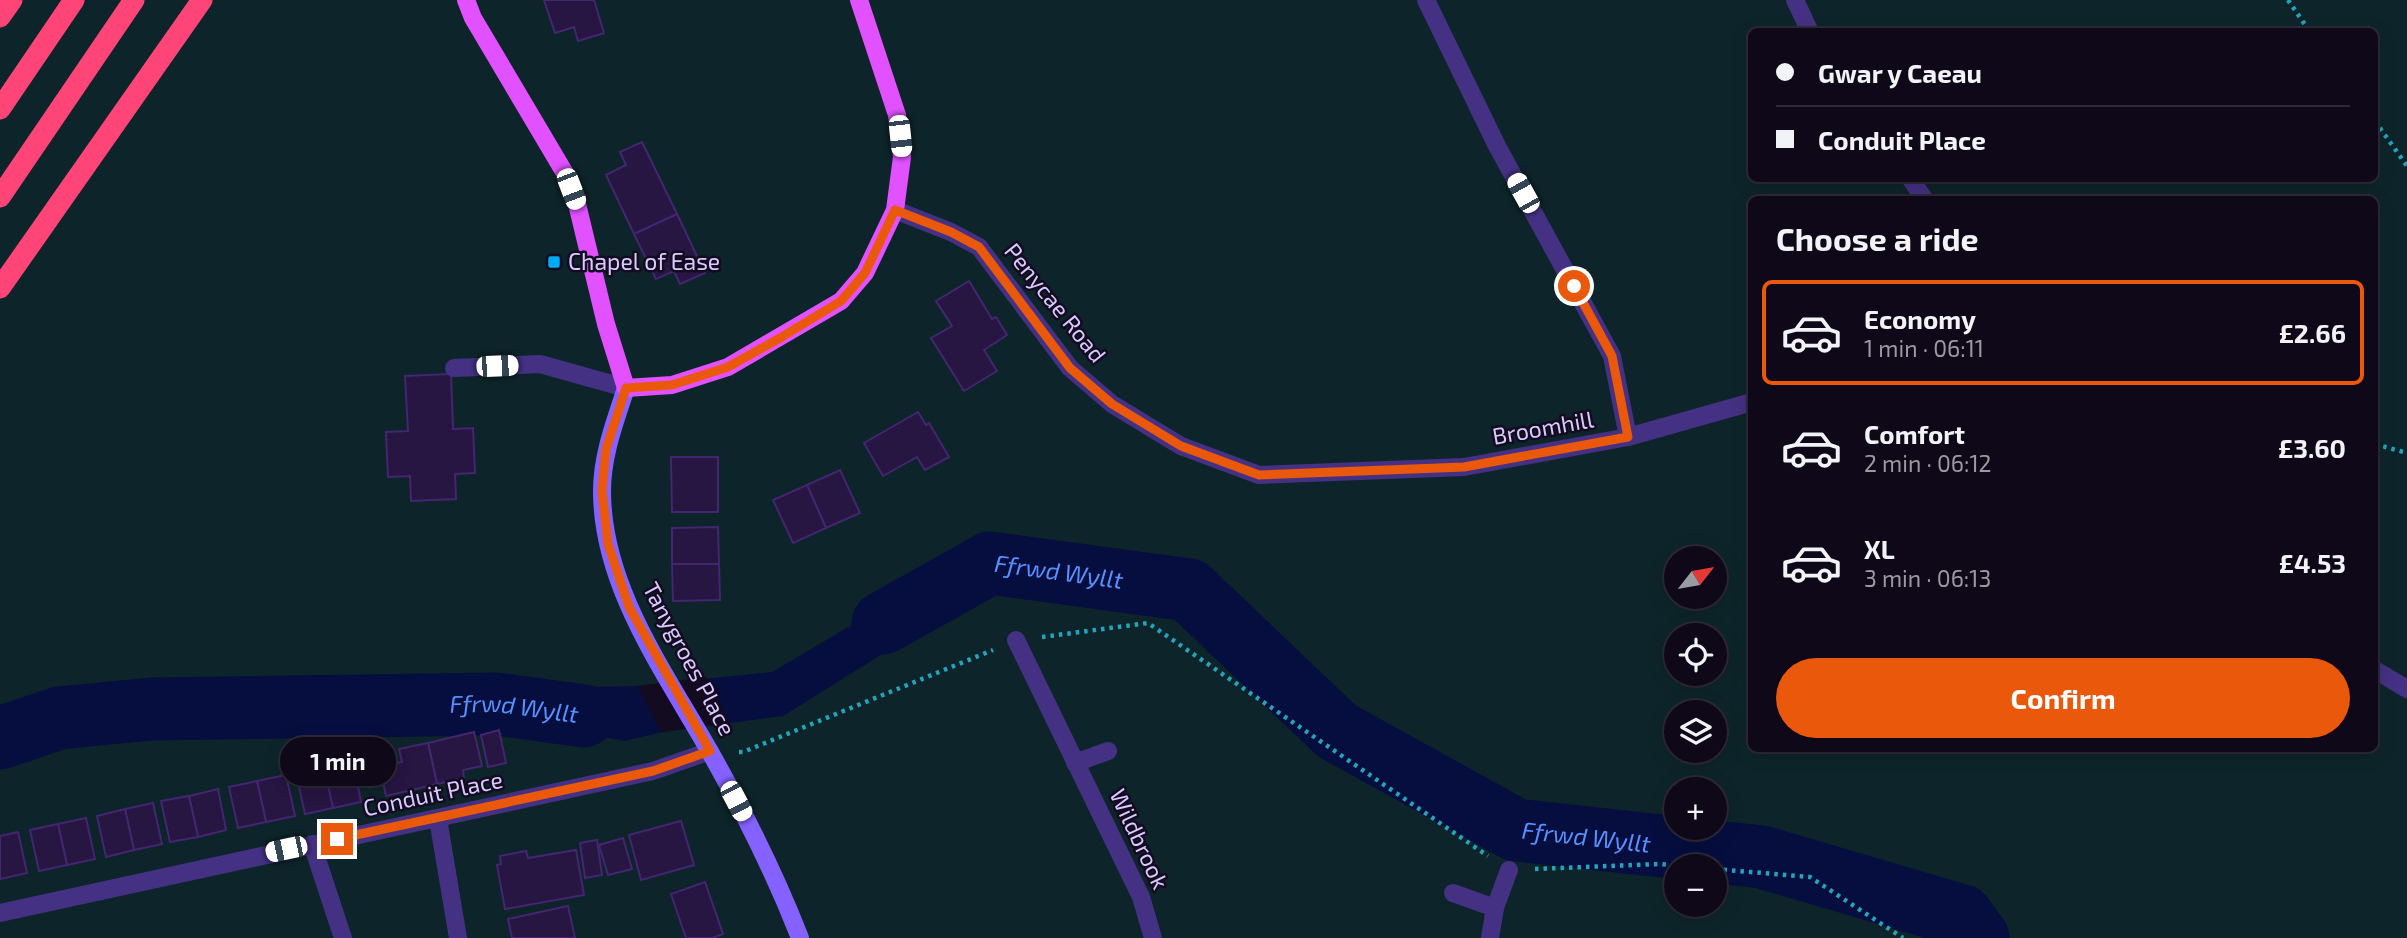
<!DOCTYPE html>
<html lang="en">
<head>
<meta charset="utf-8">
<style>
	body { margin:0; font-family:"Exo 2",sans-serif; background:#1c1625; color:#f1f3f6; height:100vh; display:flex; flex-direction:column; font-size:26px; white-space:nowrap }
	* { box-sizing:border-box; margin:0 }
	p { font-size:23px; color:#9b9aa2 }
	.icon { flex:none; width:38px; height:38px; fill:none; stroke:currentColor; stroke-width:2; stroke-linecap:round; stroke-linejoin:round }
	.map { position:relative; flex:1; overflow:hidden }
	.details { position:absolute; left:1748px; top:196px; width:630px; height:556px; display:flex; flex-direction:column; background:#0e0818; border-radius:10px; box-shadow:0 4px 18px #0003,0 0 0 2px #2e2937 }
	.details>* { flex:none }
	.hud { position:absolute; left:1748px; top:28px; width:630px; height:154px; border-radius:10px; box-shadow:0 4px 18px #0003,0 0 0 2px #2e2937; display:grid; align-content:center; height:154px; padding:0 28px; background:#0e0818 }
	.needle { width:46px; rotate:59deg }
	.tools { position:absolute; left:1664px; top:546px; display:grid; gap:14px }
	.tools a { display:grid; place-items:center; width:63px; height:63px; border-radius:50%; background:#0e0818; box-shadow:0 4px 18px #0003,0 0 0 2px #2e2937; font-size:35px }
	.end { position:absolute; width:32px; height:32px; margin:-16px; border:9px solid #ea580c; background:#fff; box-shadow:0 0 0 4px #fff }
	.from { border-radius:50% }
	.bubble { position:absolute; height:49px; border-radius:24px; background:#0e0818; box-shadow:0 4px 18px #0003,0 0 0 2px #2e2937; font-size:23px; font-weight:700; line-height:49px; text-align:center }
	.car { position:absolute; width:21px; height:42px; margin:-21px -10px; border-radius:9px; box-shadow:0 0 5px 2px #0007; background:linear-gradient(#fff 24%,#345 0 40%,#fff 0 76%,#345 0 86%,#fff 0) }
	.hud b { display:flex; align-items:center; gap:24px; height:66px; font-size:26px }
	.hud b+b { border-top:2px solid #2e2937 }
	.hud i { width:18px; height:18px; background:#f1f3f6 }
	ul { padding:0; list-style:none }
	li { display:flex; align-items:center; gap:21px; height:105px; margin:0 14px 10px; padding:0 14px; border:4px solid transparent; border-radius:10px }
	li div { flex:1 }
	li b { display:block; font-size:26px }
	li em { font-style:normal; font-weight:700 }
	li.selected { border-color:#ea580c }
	li>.icon { width:63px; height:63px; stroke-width:1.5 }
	h2 { padding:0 28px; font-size:32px; line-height:84px }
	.cta { display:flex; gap:14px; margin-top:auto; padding:14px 28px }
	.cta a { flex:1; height:80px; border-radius:42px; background:#ea580c; color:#fff; font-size:28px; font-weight:700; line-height:80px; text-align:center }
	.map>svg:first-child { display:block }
	.green { fill:#0d252a; fill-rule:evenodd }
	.water { fill:#050e3f }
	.pier { fill:#130b20 }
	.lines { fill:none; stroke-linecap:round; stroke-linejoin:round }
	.river { stroke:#050e3f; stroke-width:63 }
	.building { fill:#271542; stroke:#432571; stroke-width:2 }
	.path { stroke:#23a4ba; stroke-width:4.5; stroke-dasharray:3.5 5; stroke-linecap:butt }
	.lane { stroke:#453183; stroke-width:18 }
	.street { stroke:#453183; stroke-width:18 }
	.secondary { stroke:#8561ff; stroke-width:18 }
	.primary { stroke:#e151ff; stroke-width:18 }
	.highway { stroke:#ff4578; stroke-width:21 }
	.route { stroke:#ea580c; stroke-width:9 }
	.poi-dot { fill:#00abf5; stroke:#130b20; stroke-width:2.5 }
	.labels { text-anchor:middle; stroke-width:5; stroke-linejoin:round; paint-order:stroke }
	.poi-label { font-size:23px; fill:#dacaff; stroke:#130b20; text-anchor:start }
	.street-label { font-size:23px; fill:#dacaff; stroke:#130b20 }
	.water-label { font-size:24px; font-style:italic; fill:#5890ff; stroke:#130b20 }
</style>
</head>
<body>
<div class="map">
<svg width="2407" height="938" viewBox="0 0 2407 938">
	<rect width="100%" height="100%" fill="#130b20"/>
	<path class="green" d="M0,0H2407V938H0ZM1752,32H2375V178H1752ZM1752,200H2375V749H1752ZM1676,558H1715V597H1676ZM1676,635H1715V674H1676ZM1676,712H1715V751H1676ZM1676,789H1715V828H1676ZM1676,866H1715V905H1676Z"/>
	<polygon class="water" points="952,566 971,599 783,716 662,732 625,741 495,716 501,682 586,687 637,686 772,672"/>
	<polygon class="pier" points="706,677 730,723 662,732 637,686"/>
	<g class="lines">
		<g class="river">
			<path id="s1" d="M883,623L990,563L1189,590L1337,731L1516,830L1762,857L1962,916L1978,938"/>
			<path id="s2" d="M0,738L59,718L151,709L497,704L584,716"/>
		</g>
	</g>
	<g class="building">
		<polygon points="544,0 594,0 604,33 578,41 574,27 555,33"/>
		<polygon points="642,142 677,214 634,234 606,175 626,165 620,152"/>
		<polygon points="677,214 705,273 680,284 674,271 656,279 634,234"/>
		<polygon points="969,281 992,319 996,317 1007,335 984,350 997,371 964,391 931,338 952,326 936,301"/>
		<polygon points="451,374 453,429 473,428 475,473 455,474 456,499 411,501 410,476 388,477 386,432 408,431 405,376"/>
		<polygon points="918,412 926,425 929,423 949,457 925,470 917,457 883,476 864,443"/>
		<polygon points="671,457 718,457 718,512 672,512"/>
		<polygon points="840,470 860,513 826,528 807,485"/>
		<polygon points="807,485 826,528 793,543 773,500"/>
		<polygon points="718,527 719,564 672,564 672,528"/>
		<polygon points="672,564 719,564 720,600 673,601"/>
		<polygon points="499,730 506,763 488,767 481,735"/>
		<polygon points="474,732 482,766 463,770 464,778 437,784 428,743"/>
		<polygon points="428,743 437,784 386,796 380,767 402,762 399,749"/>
		<polygon points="353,761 361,802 333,808 324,767"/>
		<polygon points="324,767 333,808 305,814 296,773"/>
		<polygon points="286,775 295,816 266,822 257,781"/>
		<polygon points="257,781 266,822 238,828 229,787"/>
		<polygon points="218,789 226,830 198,837 189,796"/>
		<polygon points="189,796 198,837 170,842 161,801"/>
		<polygon points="153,803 162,844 134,850 125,809"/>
		<polygon points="125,809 134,850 106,857 97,816"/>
		<polygon points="86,818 95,859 67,865 58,824"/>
		<polygon points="681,821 694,865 641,880 629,835"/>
		<polygon points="58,824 67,865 39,871 30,830"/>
		<polygon points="18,832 27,873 0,879 0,836"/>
		<polygon points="623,838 632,869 608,875 599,845"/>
		<polygon points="597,840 602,875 585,878 580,843"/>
		<polygon points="576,850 584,895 505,909 497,865 501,864 500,856 526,851 528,858"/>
		<polygon points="705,882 723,934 712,938 686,938 671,894"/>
		<polygon points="568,906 575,938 512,938 508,919"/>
	</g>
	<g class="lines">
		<g class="path">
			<polyline points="2288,0 2310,32"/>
			<polyline points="2375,121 2407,166"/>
			<polyline points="2375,444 2407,453"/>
			<polyline points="1042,637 1148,623 1488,856"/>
			<polyline points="739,752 743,752 993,650"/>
			<polyline points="1535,869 1659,864 1683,866"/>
			<polyline points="1715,869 1810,877 1903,938"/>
		</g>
		<g class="lane">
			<polyline points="454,368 540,364 626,388"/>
			<polyline points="2375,670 2407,689"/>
		</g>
		<g class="street">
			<polyline points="1426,0 1497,146 1612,356 1628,437"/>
			<polyline points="1795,0 1810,32"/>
			<polyline points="1910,178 1925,200"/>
			<polyline points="895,210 951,232 979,247 1070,368 1112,404 1181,446 1259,475 1464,467 1628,437 1752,402"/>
			<polyline points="1016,640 1141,897 1153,938"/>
			<polyline points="1075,763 1108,751"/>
			<polyline points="438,819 458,938"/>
			<polyline points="312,844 343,938"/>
			<polyline points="1453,893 1495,908"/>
			<polyline points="0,913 653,771 710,751"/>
			<polyline points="1490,938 1495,908 1509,870"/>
		</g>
		<path class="secondary" d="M626,388C615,422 602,455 602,491C602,587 665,672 710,752C744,812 775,874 800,938"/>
		<polyline class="primary" points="466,0 473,18 566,175 577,204 606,324 626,388 672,385 728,367 841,301 865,273 895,210 902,157 897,115 859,0"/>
		<g class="highway">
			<polyline points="0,17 12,0"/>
			<polyline points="0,109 74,0"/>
			<polyline points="0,197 134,0"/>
			<polyline points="0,288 202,0"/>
		</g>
	</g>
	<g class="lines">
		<polyline class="route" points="337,839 653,771 710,751 629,607 608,544 602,491 606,449 626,388 672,385 728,367 780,338 841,301 865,273 895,210 951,232 979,247 1070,368 1112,404 1181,446 1259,475 1464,467 1628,437 1612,356 1574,286"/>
	</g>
	<rect class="poi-dot" x="547" y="255" width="14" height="14" rx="3.5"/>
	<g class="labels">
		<g class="poi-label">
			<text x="568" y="270">Chapel of Ease</text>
		</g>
		<g class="street-label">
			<text transform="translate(1055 303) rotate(51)" y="8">Penycae Road</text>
			<text transform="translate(1543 428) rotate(-10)" y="8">Broomhill</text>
			<text transform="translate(689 659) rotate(62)" y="8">Tanygroes Place</text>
			<text transform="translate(433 794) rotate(-12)" y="8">Conduit Place</text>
			<text transform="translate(1139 839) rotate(65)" y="8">Wildbrook</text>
		</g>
		<g class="water-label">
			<text dy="8" stroke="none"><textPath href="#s1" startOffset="192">Ffrwd Wyllt</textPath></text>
			<text dy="8" stroke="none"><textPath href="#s2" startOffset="518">Ffrwd Wyllt</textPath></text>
			<text dy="8" stroke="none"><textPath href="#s1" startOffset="803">Ffrwd Wyllt</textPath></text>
		</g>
	</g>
</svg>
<div class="tools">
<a><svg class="needle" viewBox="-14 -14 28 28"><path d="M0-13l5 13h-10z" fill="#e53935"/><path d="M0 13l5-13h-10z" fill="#9b9aa2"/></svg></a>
<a><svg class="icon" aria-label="locate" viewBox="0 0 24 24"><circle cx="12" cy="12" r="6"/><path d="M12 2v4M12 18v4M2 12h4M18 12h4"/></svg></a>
<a><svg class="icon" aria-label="layers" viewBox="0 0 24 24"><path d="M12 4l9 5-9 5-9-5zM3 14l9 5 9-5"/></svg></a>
<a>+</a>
<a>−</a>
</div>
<i class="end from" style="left:1574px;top:286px"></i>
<i class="end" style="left:337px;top:839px"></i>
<div class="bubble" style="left:280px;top:737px;width:116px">1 min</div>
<i class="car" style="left:900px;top:136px;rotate:174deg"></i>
<i class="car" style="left:571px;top:189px;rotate:159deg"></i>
<i class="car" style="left:1523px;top:193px;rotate:331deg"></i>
<i class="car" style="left:497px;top:366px;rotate:88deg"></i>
<i class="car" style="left:736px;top:801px;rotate:152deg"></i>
<i class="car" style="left:286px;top:849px;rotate:258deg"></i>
<div class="hud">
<b><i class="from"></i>Gwar y Caeau</b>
<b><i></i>Conduit Place</b>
</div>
<section class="details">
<h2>Choose a ride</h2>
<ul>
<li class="selected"><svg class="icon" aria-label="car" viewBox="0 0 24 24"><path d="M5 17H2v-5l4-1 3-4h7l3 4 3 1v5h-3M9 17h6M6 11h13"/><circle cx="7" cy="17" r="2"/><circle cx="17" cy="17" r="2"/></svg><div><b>Economy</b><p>1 min · 06:11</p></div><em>£2.66</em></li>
<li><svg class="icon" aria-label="car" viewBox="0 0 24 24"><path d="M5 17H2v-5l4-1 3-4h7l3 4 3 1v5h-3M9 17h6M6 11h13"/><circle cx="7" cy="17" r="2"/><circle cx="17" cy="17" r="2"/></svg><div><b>Comfort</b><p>2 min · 06:12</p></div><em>£3.60</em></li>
<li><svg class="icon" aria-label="car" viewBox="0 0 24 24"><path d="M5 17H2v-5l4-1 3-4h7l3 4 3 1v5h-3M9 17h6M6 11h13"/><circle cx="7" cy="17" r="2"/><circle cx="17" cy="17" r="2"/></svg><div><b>XL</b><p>3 min · 06:13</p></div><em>£4.53</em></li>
</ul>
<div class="cta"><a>Confirm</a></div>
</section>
</div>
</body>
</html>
